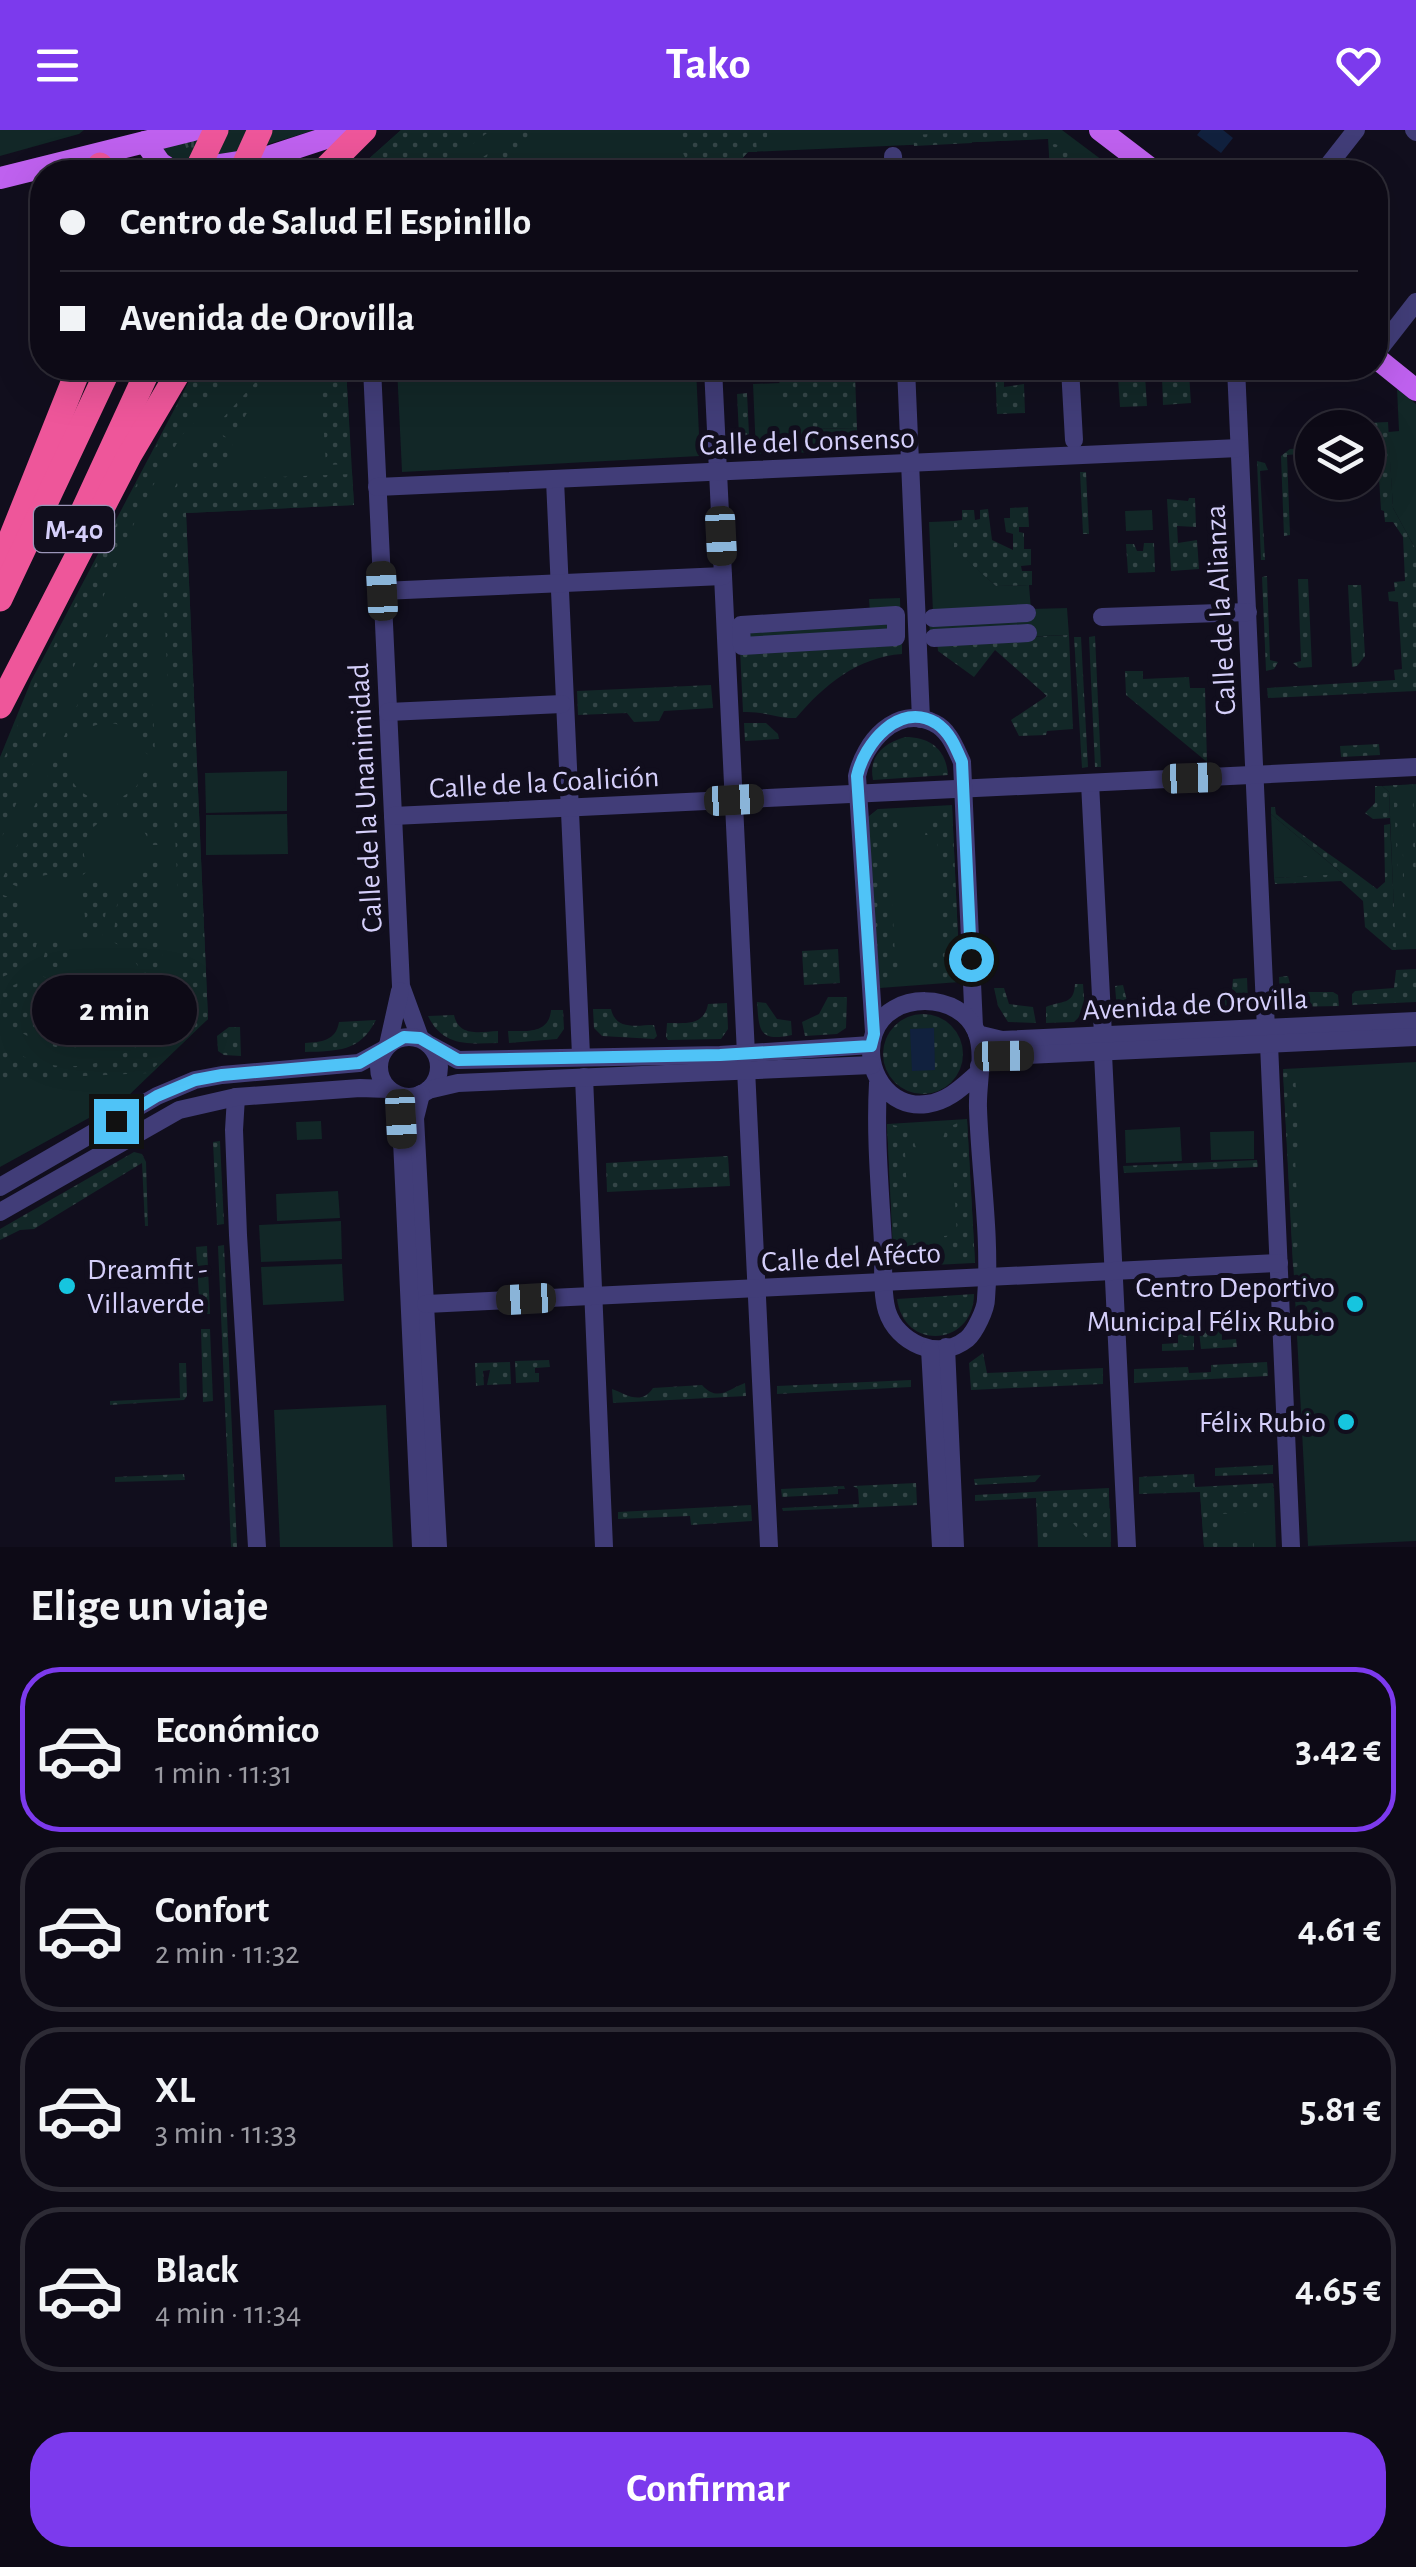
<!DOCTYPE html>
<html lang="es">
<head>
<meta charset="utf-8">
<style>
	body { margin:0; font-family:"Alegreya Sans",sans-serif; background:#1b1823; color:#f1f3f6; height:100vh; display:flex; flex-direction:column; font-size:38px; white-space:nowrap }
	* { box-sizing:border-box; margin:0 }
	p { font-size:32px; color:#9a9aa1 }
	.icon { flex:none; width:55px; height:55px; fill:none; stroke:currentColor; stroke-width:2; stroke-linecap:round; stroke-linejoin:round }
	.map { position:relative; height:1417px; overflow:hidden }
	.panel { display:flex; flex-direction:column; background:#0d0a16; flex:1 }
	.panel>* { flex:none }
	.hud { position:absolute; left:30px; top:30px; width:1358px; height:220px; border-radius:40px; box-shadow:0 10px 40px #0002,0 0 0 2px #2d2b35; display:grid; align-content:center; height:220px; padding:0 30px; background:#0d0a16 }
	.fabs { position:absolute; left:1295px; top:280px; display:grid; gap:20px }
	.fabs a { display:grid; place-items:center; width:90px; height:90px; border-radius:50%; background:#0d0a16; box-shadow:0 10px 40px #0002,0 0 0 2px #2d2b35; font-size:50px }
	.end { position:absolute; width:45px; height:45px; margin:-22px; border:12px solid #4fc3f7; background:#111; box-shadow:0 0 0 5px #111 }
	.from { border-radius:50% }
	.bubble { position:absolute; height:70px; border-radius:35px; background:#0d0a16; box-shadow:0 10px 40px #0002,0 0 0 2px #2d2b35; font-size:32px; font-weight:600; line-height:70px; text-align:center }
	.car { position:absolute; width:30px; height:60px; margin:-30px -15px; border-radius:12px; box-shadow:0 0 8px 2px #0007; background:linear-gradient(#222 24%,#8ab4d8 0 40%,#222 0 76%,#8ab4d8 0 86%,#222 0) }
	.hud b { display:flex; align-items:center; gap:35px; height:95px; font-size:38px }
	.hud b+b { border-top:2px solid #2d2b35 }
	.hud i { width:25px; height:25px; background:#f1f3f6 }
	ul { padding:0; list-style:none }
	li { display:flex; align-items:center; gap:30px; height:165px; margin:0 20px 15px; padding:0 10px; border:5px solid #2d2b35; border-radius:40px }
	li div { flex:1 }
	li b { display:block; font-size:38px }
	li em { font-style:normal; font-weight:600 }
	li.active { border-color:#7c3aed }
	li>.icon { width:90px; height:90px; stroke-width:1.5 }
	h2 { padding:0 30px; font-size:45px; line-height:120px }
	.cta { display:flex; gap:20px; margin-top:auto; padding:20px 30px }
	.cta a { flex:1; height:115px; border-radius:40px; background:#7c3aed; color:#fff; font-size:40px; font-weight:600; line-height:115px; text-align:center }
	header { display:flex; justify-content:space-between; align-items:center; height:130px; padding:0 30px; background:#7c3aed; color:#fff; font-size:45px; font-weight:600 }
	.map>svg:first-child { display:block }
	.grass { fill:url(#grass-tufts) }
	.park { fill:#122727 }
	.garden { fill:url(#garden-dots) }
	.water { fill:#11213e }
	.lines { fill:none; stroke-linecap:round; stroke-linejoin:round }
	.minor { stroke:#413d78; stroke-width:18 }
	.major { stroke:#bf61ef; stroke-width:22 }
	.highway { stroke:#ee569a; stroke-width:25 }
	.highway-bridge { stroke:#ee569a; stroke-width:25 }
	.route { stroke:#4fc3f7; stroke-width:12 }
	.poi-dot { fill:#16c5df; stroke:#110e1d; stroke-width:4 }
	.labels { text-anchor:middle; stroke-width:10; stroke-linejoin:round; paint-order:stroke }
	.shield { fill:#110e1d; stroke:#9a95b8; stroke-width:2.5 }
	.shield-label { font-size:28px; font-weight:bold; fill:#d5cffa }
	.street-label { font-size:30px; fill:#d5cffa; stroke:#110e1d }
	.poi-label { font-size:30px; fill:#d5cffa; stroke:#110e1d; text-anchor:end }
</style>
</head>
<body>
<header><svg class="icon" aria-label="menu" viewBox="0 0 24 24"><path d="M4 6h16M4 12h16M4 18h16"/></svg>Tako<svg class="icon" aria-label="heart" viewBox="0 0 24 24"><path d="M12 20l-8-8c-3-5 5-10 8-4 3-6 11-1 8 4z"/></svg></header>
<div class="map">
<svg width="1416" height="1417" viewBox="0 0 1416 1417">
	<defs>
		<pattern id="grass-tufts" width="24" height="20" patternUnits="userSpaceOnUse" patternTransform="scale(2.5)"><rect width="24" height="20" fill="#122727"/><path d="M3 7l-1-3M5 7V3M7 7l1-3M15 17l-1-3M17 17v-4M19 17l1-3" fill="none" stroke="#344547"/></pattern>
		<pattern id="garden-dots" width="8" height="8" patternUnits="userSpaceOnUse" patternTransform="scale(2.5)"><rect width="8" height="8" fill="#122727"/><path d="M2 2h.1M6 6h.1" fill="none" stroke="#344547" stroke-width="1.8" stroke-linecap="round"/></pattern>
	</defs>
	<rect width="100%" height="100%" fill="#110e1d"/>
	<path class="grass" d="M231,0H314C285,10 208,32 179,29C170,28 164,24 159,18Z"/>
	<g class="park">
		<polygon points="0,0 84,0 79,4 0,26"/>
		<polygon points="401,0 1062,0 1118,42 1050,42 1048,9 748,22 730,42 354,42"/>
		<polygon points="196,238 346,238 354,375 186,383 208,889 127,967 0,1037 0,627 31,551"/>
		<polygon points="397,238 696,238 700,326 402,342"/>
		<polygon points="781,253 809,299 857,298 858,321 756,324 753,254"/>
		<polygon points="1397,259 1416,274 1416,420 1393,378 1388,302 1399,301"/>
		<polygon points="1152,380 1153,400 1126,401 1125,381"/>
		<polygon points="954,391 955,419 996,456 1029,455 1031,479 1067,478 1069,505 930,510 929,484 933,483 929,392"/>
		<polygon points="900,468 901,500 740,519 739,490 870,483 869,469"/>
		<polygon points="287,641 287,681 206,683 205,643"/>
		<polygon points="1416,654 1416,819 1392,820 1390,788 1394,783 1389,662 1382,656"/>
		<polygon points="952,675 960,852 880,858 868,687 878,679"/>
		<polygon points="287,684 288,724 206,725 206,685"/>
		<polygon points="1271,684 1344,745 1274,748"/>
		<polygon points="1416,932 1416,1411 1308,1416 1283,939"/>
		<polygon points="967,989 975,1133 894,1137 887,994"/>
		<polygon points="321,991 322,1009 297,1010 296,992"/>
		<polygon points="1180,997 1182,1031 1126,1033 1125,1000"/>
		<polygon points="1254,1001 1254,1029 1211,1030 1210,1002"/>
		<polygon points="338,1061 340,1088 277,1091 276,1064"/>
		<polygon points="341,1091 342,1129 261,1132 259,1095"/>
		<polygon points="342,1134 344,1171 263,1175 261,1137"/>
		<polygon points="386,1275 393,1417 280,1417 274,1280"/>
		<polygon points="1274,1358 1276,1417 1204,1417 1200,1362"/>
		<polygon points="1109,1364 1111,1417 1038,1417"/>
	</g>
	<g class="garden">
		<polygon points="401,0 491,0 435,42 354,42"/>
		<polygon points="526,0 533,0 518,29 516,42 459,42"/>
		<polygon points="671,0 768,0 767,8 756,9 757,22 748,22 730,42 688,42 686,29"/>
		<polygon points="1040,0 1038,9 977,12 977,2"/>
		<polygon points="971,2 972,13 914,16 913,5"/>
		<polygon points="1055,14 1070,20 1071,42 1050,42 1049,16"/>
		<polygon points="196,238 246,238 181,306 141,377 0,712 0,638 35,553"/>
		<polygon points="320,238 346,238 351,334 326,335"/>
		<polygon points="995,238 1023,238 1023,240 1004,239 1004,257 1024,254 1025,283 997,284"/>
		<polygon points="265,242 273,248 273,252 254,270 238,299 234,300 223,292 223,288"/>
		<polygon points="1189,244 1191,273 1163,275 1162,246"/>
		<polygon points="855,245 857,298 809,299 782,279 779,249"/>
		<polygon points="1145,246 1147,276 1120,277 1118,248"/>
		<polygon points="747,263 750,325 740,325 737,264"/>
		<polygon points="1388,292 1393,378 1416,420 1416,561 1268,568 1267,558 1395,550 1394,540 1402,539 1398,472 1389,471 1388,462 1395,461 1394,452 1405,451 1403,407 1393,392 1385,392 1384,381 1381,380 1376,301 1368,301 1366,293"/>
		<polygon points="214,299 233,312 228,340 186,342"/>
		<polygon points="1312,318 1312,323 1287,325 1290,405 1284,406 1281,326 1290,319"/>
		<polygon points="1257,331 1265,333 1268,340 1260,341 1265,430 1261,430"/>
		<polygon points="1080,342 1086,342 1089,404 1083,404"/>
		<polygon points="352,344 354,375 186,383 208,889 191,903 167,883 176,862 181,828 161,411 162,382 178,351"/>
		<polygon points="1189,368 1195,368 1196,397 1177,396 1178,413 1197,410 1199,439 1171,441 1167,369 1188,371"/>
		<polygon points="1028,377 1029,397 1019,397 1019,402 1024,403 1024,419 1031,419 1031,435 1021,436 1022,441 1032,441 1032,455 996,456 954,419 954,391 962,390 962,380 974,380 975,390 980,389 980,380 988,379 992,410 1013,420 1013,404 1006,402 1004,388 1010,388 1010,378"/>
		<polygon points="1144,413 1154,413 1155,442 1128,443 1126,414 1134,414 1137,421 1143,421"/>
		<polygon points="1267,446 1270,530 1278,532 1274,539 1266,541 1262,447"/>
		<polygon points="1298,449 1308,449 1312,537 1299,538 1293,533 1301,531"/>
		<polygon points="1348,455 1361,455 1365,526 1357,536 1352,537"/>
		<path d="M136,463L148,474L155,623L150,626C142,621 142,615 136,608C118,584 90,592 73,610L64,607L121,470Z"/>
		<polygon points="1069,505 1073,599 1047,601 1046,605 1019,606 1011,590 1047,566 995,520 974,547 938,521 937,511"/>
		<polygon points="1095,506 1101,637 1095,637 1089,507"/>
		<polygon points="1074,507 1081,507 1088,637 1082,638"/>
		<path d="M902,512V524C858,527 824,555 796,588C776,589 766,581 743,582L740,519Z"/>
		<polygon points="1125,541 1143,541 1143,549 1189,547 1190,558 1205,558 1207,632 1126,565"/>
		<polygon points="711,555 713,578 664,581 659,591 634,592 627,583 578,585 577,561"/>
		<polygon points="744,593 766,593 778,604 779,609 745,611"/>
		<path d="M905,607C931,607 946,620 948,645L873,650C868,626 884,613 905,607Z"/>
		<polygon points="1379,614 1380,625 1341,627 1340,616"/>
		<path d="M60,618L68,621C64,649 78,667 106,672L109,687C86,697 77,717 89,740L73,753C55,739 38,743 23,759L2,750Z"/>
		<polygon points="148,635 156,639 159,715 152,715 139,693 120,687 117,670 135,659"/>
		<polygon points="1413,654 1416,747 1412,747 1408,655"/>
		<polygon points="1393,655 1400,655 1404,747 1398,747"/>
		<polygon points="1375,656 1382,656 1389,662 1390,688 1373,689 1365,683 1375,673"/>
		<path d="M952,675L960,852C944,853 936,845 930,831L932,826L942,825L937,705H925L931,684Z"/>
		<path d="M1271,677H1275L1276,684C1310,712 1342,732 1377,759L1385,752L1384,695L1390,694L1396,820H1392L1365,797L1363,771L1341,751L1275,754L1274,748L1343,744L1271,684Z"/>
		<path d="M878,679C891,684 899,691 900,705L889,707L895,827H902L908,835L895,852L880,858L868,687Z"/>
		<path d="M159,727L163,846L148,880L134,871C148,846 137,823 113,812L119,756L139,750L152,728Z"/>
		<polygon points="94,749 109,758 102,809 82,815 76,802 85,787 82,760"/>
		<polygon points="1398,757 1404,757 1407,819 1401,819"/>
		<polygon points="0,764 18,770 21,794 38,809 31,834 0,848"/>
		<polygon points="66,808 74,821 63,839 42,834 48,811"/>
		<polygon points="838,819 840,853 804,855 802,821"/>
		<polygon points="1416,839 1416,872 1352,875 1352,864 1355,861 1394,858 1396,840"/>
		<path d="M34,845L61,850C63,883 100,902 127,880L137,890C93,933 43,925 0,886V862Z"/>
		<polygon points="1288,846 1292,862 1333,862 1338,865 1339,876 1288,877 1280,869 1279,847"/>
		<polygon points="1247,848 1248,872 1241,881 1189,884 1189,873 1192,870 1231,867 1233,849"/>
		<path d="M1075,854H1083L1085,881L1074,892L1046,893V877C1061,870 1074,876 1075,854Z"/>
		<polygon points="1123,855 1127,871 1168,872 1173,874 1173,885 1122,886 1117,881 1115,856"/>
		<polygon points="994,858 1004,858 1009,874 1033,877 1036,893 1008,892 998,876"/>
		<polygon points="828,867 847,867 846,898 837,904 805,906 802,892 819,884"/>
		<path d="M757,872L766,873L777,889L791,891L792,905C759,912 759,901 757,872Z"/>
		<path d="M727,873L728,899L721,909L668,910L666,907L667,893C686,893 704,896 708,874Z"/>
		<path d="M593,879H611C616,901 637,895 654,895L657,906L654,909L602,906L594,898Z"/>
		<path d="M551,880H563L564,899L557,909L509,913L508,901C527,901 549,904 551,880Z"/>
		<circle cx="923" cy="924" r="40"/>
		<path d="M454,885C459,907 479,902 498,901V913C469,914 443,917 428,886Z"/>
		<path d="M376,890C360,922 337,921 305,922V913C321,912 336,911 339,892Z"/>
		<polygon points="229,897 240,897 241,926 224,925 218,921 217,906"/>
		<path d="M0,911C40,946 96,942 139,915L160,932L148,943L0,950Z"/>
		<polygon points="1295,941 1299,1025 1295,1026 1300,1137 1293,1137 1283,942"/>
		<path d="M967,989L975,1133C958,1133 946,1122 944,1106L957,1105L952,1019H940L946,998Z"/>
		<path d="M887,994L904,997L912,1006L917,1021L905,1022L909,1108H921C920,1125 911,1136 894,1137Z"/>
		<polygon points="220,1011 224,1094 217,1095 213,1012"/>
		<polygon points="134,1022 142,1024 146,1032 148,1096 145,1096 142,1033 34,1099 20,1100 0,1110 0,1099"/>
		<polygon points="728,1026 730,1056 607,1062 606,1033"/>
		<polygon points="1257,1030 1258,1037 1124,1043 1123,1036"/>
		<polygon points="224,1115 237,1417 231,1417 218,1116"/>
		<polygon points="207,1116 210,1184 200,1184 196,1117"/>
		<path d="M974,1164C974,1216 904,1222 897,1169Z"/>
		<polygon points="201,1199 210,1199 213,1271 203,1272"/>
		<polygon points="1222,1199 1222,1210 1236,1209 1237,1217 1201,1219 1199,1201"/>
		<polygon points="1194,1201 1194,1220 1162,1221 1162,1214 1178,1213 1178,1202"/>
		<polygon points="983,1223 987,1243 1103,1238 1103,1254 971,1260 969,1233"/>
		<polygon points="549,1230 550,1237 535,1238 535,1243 539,1243 539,1252 516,1253 515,1231"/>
		<polygon points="510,1232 511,1254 487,1255 490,1240 483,1241 484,1255 476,1256 475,1233"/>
		<polygon points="1267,1232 1268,1246 1134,1253 1134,1239 1188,1237 1189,1243 1211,1242 1211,1235"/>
		<polygon points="179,1233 186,1233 187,1266 184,1270 110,1275 110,1271 180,1268"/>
		<polygon points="911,1250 911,1257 777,1264 777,1256"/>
		<path d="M745,1253L746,1266L613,1273L612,1259C626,1264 641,1276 653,1258L702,1255C718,1273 730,1258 745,1253Z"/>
		<polygon points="1273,1335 1273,1344 1215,1346 1215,1338"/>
		<polygon points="184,1344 185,1350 115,1352 115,1347"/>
		<polygon points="1194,1344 1195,1357 1273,1353 1274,1364 1251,1382 1221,1384 1222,1411 1254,1410 1254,1417 1204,1417 1200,1362 1139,1364 1139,1347"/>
		<polygon points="1041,1345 1035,1352 975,1355 974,1349"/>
		<polygon points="916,1353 917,1375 783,1381 782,1378 859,1374 858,1359 853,1356"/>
		<polygon points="844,1356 845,1359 838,1359 838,1364 782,1367 781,1359"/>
		<polygon points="1109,1358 1109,1370 1079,1400 1072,1392 1050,1411 1050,1417 1038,1417 1036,1368 975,1371 975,1365"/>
		<polygon points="751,1375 752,1391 691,1395 690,1386 618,1389 618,1382"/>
		<polygon points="1110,1378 1111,1412 1089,1411 1083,1404"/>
	</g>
	<g class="water">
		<polygon points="1201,0 1223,0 1233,8 1221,23 1197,5"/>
		<polygon points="934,898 935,940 912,941 910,899"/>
	</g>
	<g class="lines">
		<g class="minor">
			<polyline points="1414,0 1416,2"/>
			<polyline points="893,26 894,42"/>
			<polyline points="1323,42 1356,0"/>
			<polyline points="1381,217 1416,172"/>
			<polyline points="372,238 401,856 420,908"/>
			<polyline points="713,238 746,924"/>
			<polyline points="906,238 921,589"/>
			<polyline points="1070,238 1074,310"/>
			<polyline points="1236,238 1266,899"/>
			<polyline points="555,350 581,925"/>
			<polyline points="377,357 1239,318"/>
			<polyline points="382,461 723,446"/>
			<polygon points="896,485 896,507 742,516 741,495"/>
			<polyline points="1102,487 1248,482"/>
			<polyline points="933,488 1027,483"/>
			<polyline points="934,508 1028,503"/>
			<polyline points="388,582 562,574"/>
			<polyline points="1090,653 1103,905"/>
			<polyline points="393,686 1416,637"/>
			<path d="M874,902L857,646C864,613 896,574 934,593C949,600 955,617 962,632L974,897"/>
			<polyline points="977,904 1002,910 1416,891"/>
			<circle cx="409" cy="937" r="30"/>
			<polyline points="1269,914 1291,1417"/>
			<polyline points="388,915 400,861"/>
			<polyline points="430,915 458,930 720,925 871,915"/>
			<polyline points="1103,924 1127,1417"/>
			<polyline points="979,936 1004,926 1416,907"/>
			<polyline points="746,939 769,1417"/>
			<polyline points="584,947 604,1417"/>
			<path d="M878,953C875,1006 880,1059 883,1113C884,1133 881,1161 887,1181C897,1213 938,1232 967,1209C975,1202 986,1179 986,1169C991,1106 980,1041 978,978C977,955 985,926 977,903C961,861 889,860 874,903C862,938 888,980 927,974C949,971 963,956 978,943"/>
			<polyline points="428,960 458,953 872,935"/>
			<polyline points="421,964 415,988 438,1417"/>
			<polyline points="397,965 401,989 421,1417"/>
			<polyline points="236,967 234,1000 238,1105 257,1417"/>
			<polyline points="0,1057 157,966 195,950 222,945 359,933 385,919"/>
			<polyline points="0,1082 179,980 236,967 360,958 388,959"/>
			<polyline points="426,1174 1279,1133"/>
			<polyline points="946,1217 955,1417"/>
			<polyline points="930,1219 941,1417"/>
		</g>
		<g class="major">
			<polyline points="1100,0 1155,42"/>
			<polyline points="145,12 160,33 174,42 265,28 350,0"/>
			<polyline points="86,31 135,42"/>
			<polyline points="0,48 193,0"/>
			<polyline points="1375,227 1416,260"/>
		</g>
		<g class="highway">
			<polyline points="100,35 104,42"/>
			<polyline points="322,42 364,0"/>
			<polyline points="77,394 149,238"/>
			<polyline points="3,428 79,238"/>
			<polyline points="0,469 109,238"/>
			<polyline points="0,576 129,326 181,238"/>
		</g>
		<g class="highway-bridge">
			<polyline points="196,42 216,0"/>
			<polyline points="241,42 260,0"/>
		</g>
	</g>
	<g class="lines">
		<path class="route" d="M116,991L157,966L195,950L222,945L359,933L404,907L420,908L458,930L720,925L871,916L874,904L857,646C864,614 899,571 936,593C950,602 956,618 962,632L971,829"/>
	</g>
	<g class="poi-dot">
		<circle cx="67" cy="1156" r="10"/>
		<circle cx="1355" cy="1174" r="10"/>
		<circle cx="1346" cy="1292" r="10"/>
	</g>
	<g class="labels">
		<rect class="shield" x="34" y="376" width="80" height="46" rx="8"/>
		<g class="shield-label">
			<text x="74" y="409">M-40</text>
		</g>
		<g class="street-label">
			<text transform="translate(807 311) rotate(-2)" y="10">Calle del Consenso</text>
			<text transform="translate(1220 480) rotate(-93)" y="10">Calle de la Alianza</text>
			<text transform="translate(544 652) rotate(-3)" y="10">Calle de la Coalición</text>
			<text transform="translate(365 668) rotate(-93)" y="10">Calle de la Unanimidad</text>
			<text transform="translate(1195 874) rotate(-3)" y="10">Avenida de Orovilla</text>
			<text transform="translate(851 1127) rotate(-3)" y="10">Calle del Afécto</text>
		</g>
		<g class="poi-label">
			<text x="87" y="1149" text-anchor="start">Dreamfit -<tspan x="87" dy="34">Villaverde</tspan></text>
			<text x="1335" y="1167">Centro Deportivo<tspan x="1335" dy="34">Municipal Félix Rubio</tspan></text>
			<text x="1326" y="1302">Félix Rubio</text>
		</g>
	</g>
</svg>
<div class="fabs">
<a><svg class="icon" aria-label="layers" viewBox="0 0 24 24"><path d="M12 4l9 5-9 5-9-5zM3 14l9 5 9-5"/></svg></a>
</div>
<i class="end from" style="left:971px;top:829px"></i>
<i class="end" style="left:116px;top:991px"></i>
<div class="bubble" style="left:32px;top:845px;width:165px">2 min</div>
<i class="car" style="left:721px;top:406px;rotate:177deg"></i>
<i class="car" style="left:382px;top:461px;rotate:357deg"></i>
<i class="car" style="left:1192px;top:648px;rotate:88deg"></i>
<i class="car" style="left:734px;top:670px;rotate:87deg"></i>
<i class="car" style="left:1004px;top:926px;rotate:89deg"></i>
<i class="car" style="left:401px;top:989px;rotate:177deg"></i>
<i class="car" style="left:526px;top:1169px;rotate:267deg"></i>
<div class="hud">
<b><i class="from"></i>Centro de Salud El Espinillo</b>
<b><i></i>Avenida de Orovilla</b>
</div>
</div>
<section class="panel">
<h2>Elige un viaje</h2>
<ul>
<li class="active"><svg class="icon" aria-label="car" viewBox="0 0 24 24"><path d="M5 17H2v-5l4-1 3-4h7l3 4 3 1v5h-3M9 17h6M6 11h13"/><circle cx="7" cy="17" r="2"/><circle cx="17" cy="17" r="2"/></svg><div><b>Económico</b><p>1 min · 11:31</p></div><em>3.42 €</em></li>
<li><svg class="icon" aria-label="car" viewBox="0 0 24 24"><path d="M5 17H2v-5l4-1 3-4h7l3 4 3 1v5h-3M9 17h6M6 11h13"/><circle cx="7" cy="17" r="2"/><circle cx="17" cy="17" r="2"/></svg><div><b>Confort</b><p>2 min · 11:32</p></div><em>4.61 €</em></li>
<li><svg class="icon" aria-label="car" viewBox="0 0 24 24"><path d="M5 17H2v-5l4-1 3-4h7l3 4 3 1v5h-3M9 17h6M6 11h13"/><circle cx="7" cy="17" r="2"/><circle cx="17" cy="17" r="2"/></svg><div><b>XL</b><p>3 min · 11:33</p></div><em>5.81 €</em></li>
<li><svg class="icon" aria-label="car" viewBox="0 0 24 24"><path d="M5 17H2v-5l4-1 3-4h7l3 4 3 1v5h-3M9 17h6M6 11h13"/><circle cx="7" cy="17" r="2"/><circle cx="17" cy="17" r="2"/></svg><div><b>Black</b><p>4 min · 11:34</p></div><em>4.65 €</em></li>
</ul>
<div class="cta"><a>Confirmar</a></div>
</section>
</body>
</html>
